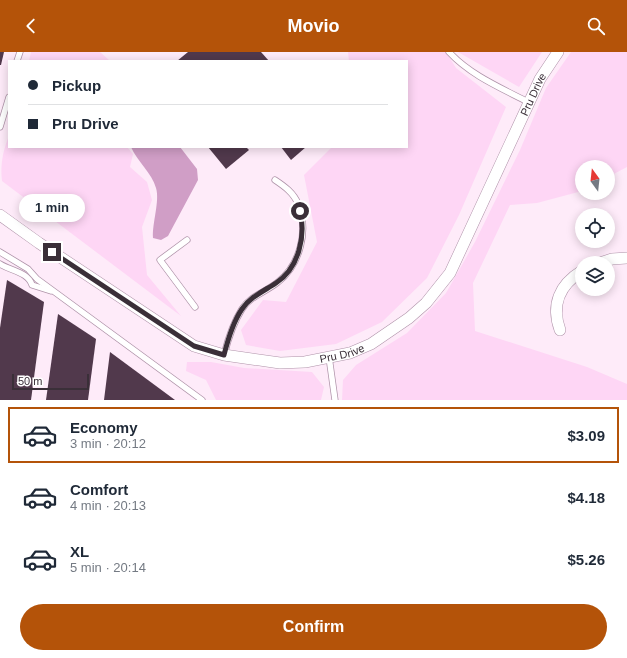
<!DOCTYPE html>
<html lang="en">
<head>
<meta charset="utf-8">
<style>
	body { margin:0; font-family:Helvetica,sans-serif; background:#f6f6f7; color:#1f2937; height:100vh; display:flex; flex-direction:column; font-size:15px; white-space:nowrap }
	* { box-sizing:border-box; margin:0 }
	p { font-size:13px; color:#747a83 }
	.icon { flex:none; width:22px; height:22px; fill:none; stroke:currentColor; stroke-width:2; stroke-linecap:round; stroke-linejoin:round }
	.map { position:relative; height:348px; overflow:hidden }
	.drawer { display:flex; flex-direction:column; background:#fff; flex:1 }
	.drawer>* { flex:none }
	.hud { position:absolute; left:8px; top:8px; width:400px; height:88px; border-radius:0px; box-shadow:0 2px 10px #0003; display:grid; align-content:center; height:88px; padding:0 20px; background:#fff }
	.needle { width:26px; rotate:345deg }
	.buttons { position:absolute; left:575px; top:108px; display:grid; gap:8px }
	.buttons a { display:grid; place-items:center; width:40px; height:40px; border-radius:50%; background:#fff; box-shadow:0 2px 10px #0003; font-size:20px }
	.scale { position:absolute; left:12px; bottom:10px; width:77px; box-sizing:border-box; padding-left:4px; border:2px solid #3a2f38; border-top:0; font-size:11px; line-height:14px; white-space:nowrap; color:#3a2f38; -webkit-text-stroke:3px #fff; paint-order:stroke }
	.end { position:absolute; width:18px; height:18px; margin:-9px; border:5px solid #3a2f38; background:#fff; box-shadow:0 0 0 2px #fff }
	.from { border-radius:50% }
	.bubble { position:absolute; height:28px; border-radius:14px; background:#fff; box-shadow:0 2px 10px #0003; font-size:13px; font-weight:800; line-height:28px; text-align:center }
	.hud b { display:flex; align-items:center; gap:14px; height:38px; font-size:15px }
	.hud b+b { border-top:1px solid #e0e1e3 }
	.hud i { width:10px; height:10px; background:#1f2937 }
	ul { padding:7px 0 0; list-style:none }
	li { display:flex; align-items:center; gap:12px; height:56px; margin:0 8px 6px; padding:0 12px; border:2px solid transparent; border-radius:0px }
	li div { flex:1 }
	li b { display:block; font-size:15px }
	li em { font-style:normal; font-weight:800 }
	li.selected { border-color:#b45309 }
	li>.icon { width:36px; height:36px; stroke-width:1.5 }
	.button { display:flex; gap:8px; margin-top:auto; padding:8px 20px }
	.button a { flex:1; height:46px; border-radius:24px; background:#b45309; color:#fff; font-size:16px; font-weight:800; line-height:46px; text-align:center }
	header { display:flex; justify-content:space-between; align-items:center; height:52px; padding:0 20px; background:#b45309; color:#fff; font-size:18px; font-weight:800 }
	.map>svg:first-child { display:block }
	.green { fill:#fed6f5 }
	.water { fill:#d09ec6 }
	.building { fill:#51394c }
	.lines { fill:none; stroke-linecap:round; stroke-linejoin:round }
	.service-casing { stroke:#af93a9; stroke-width:7 }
	.minor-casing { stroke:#af93a9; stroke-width:12 }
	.service { stroke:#fff; stroke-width:5.5 }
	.minor { stroke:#fff; stroke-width:11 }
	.route { stroke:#3a2f38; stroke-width:5 }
	.labels { text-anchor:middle; stroke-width:4; stroke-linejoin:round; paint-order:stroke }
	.street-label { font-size:11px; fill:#3a2f38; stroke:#fff }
</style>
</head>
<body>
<header><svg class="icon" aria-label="back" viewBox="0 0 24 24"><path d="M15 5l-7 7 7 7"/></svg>Movio<svg class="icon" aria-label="search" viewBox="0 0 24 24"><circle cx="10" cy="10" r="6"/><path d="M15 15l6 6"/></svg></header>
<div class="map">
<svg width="627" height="348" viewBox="0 0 627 348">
	<rect width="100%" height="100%" fill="#feebf9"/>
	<g class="green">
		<polygon points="31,0 100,0 110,9 29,9"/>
		<polygon points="348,0 446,0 456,16 506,55 459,163 427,226 382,270 336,292 280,299 246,293 241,278 263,248 286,250 317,190 304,123 332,95 407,95 407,9 349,9"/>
		<polygon points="458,0 542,0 519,35"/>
		<polygon points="571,0 627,0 627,115 608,125 608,115 582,115 582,139 537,151 510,153 473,231 475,279 587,315 627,332 627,348 342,348 343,328 356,313 407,281 446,241 475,190 520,98 546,36"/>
		<path d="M9,84V95H127L133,102L130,115L147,130L152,148L142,175L147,223L181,264L2,129C0,114 3,98 9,84Z"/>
		<polygon points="187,310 211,310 244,316 312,320 324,335 321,348 216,348 206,328 186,319"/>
	</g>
	<path class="water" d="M131,95H180L197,117L198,128L168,184L161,188L153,186C152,171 160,149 156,136C152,121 137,109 131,95Z"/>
	<g class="building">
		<polygon points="0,0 4,0 1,13 0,13"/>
		<polygon points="188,0 261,0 269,9 177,9"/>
		<polygon points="208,95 246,95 249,98 226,117"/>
		<polygon points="281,95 306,95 291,108"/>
		<polygon points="7,228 44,250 31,348 0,348 0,276"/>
		<polygon points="58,262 96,287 88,348 46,348"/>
		<polygon points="110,300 175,348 104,348"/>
	</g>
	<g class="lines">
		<defs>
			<g id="service">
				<path d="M449,0C470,23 501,36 528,50"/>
				<polyline points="17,9 20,0"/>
				<polyline points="0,75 9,45"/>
				<polyline points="187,188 160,208 195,255"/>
				<polyline points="0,200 28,217 37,227 202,348"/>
				<path d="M0,212C11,219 28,220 32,233L51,239"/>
				<path d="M224,303C228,287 233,271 242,257C250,244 266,240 278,230C300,213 309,178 298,152C294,141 284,134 275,128"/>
				<polyline points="329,305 335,348"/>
			</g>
			<g id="minor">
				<path id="s1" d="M0,163L39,191L194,294L224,303L280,311L305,310L350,301L371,292L409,266L426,251L450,221L540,27L558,0"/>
				<polyline points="600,211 612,207 627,206"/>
				<path d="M560,278C551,253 559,233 582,219"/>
			</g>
		</defs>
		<use href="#service" class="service-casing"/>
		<use href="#minor" class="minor-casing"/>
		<use href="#service" class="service"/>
		<use href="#minor" class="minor"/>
	</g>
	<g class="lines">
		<path class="route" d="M52,200L194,294L224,303C228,287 233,270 242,257C250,245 264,239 276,231C299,216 306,184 300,159"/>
	</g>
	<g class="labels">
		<g class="street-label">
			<text dy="4" stroke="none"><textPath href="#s1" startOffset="720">Pru Drive</textPath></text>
			<text dy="4" stroke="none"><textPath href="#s1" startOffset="385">Pru Drive</textPath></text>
		</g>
	</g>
</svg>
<div class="buttons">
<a><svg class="needle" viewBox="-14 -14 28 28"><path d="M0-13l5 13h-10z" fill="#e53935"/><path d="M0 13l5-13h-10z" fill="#747a83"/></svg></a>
<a><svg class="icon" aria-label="locate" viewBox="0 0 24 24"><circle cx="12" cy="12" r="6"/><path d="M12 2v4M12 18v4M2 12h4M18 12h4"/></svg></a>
<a><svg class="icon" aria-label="layers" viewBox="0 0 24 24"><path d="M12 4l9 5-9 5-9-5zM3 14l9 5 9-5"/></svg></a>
</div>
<div class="scale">50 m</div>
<i class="end from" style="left:300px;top:159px"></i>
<i class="end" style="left:52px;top:200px"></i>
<div class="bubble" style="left:19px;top:142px;width:66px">1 min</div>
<div class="hud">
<b><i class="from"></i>Pickup</b>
<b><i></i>Pru Drive</b>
</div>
</div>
<section class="drawer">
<ul>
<li class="selected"><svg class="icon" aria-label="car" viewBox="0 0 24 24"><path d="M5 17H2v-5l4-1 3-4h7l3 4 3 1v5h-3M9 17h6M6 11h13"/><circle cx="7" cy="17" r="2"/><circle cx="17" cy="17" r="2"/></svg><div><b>Economy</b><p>3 min · 20:12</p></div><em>$3.09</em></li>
<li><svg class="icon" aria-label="car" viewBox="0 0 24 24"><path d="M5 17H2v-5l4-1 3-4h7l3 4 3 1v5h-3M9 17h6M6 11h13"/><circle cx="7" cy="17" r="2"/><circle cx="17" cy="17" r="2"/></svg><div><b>Comfort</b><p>4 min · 20:13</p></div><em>$4.18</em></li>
<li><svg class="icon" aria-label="car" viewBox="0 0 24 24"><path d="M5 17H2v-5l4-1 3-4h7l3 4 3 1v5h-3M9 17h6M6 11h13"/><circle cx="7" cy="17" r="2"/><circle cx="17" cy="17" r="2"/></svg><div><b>XL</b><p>5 min · 20:14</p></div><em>$5.26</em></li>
</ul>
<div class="button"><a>Confirm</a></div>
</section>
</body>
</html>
